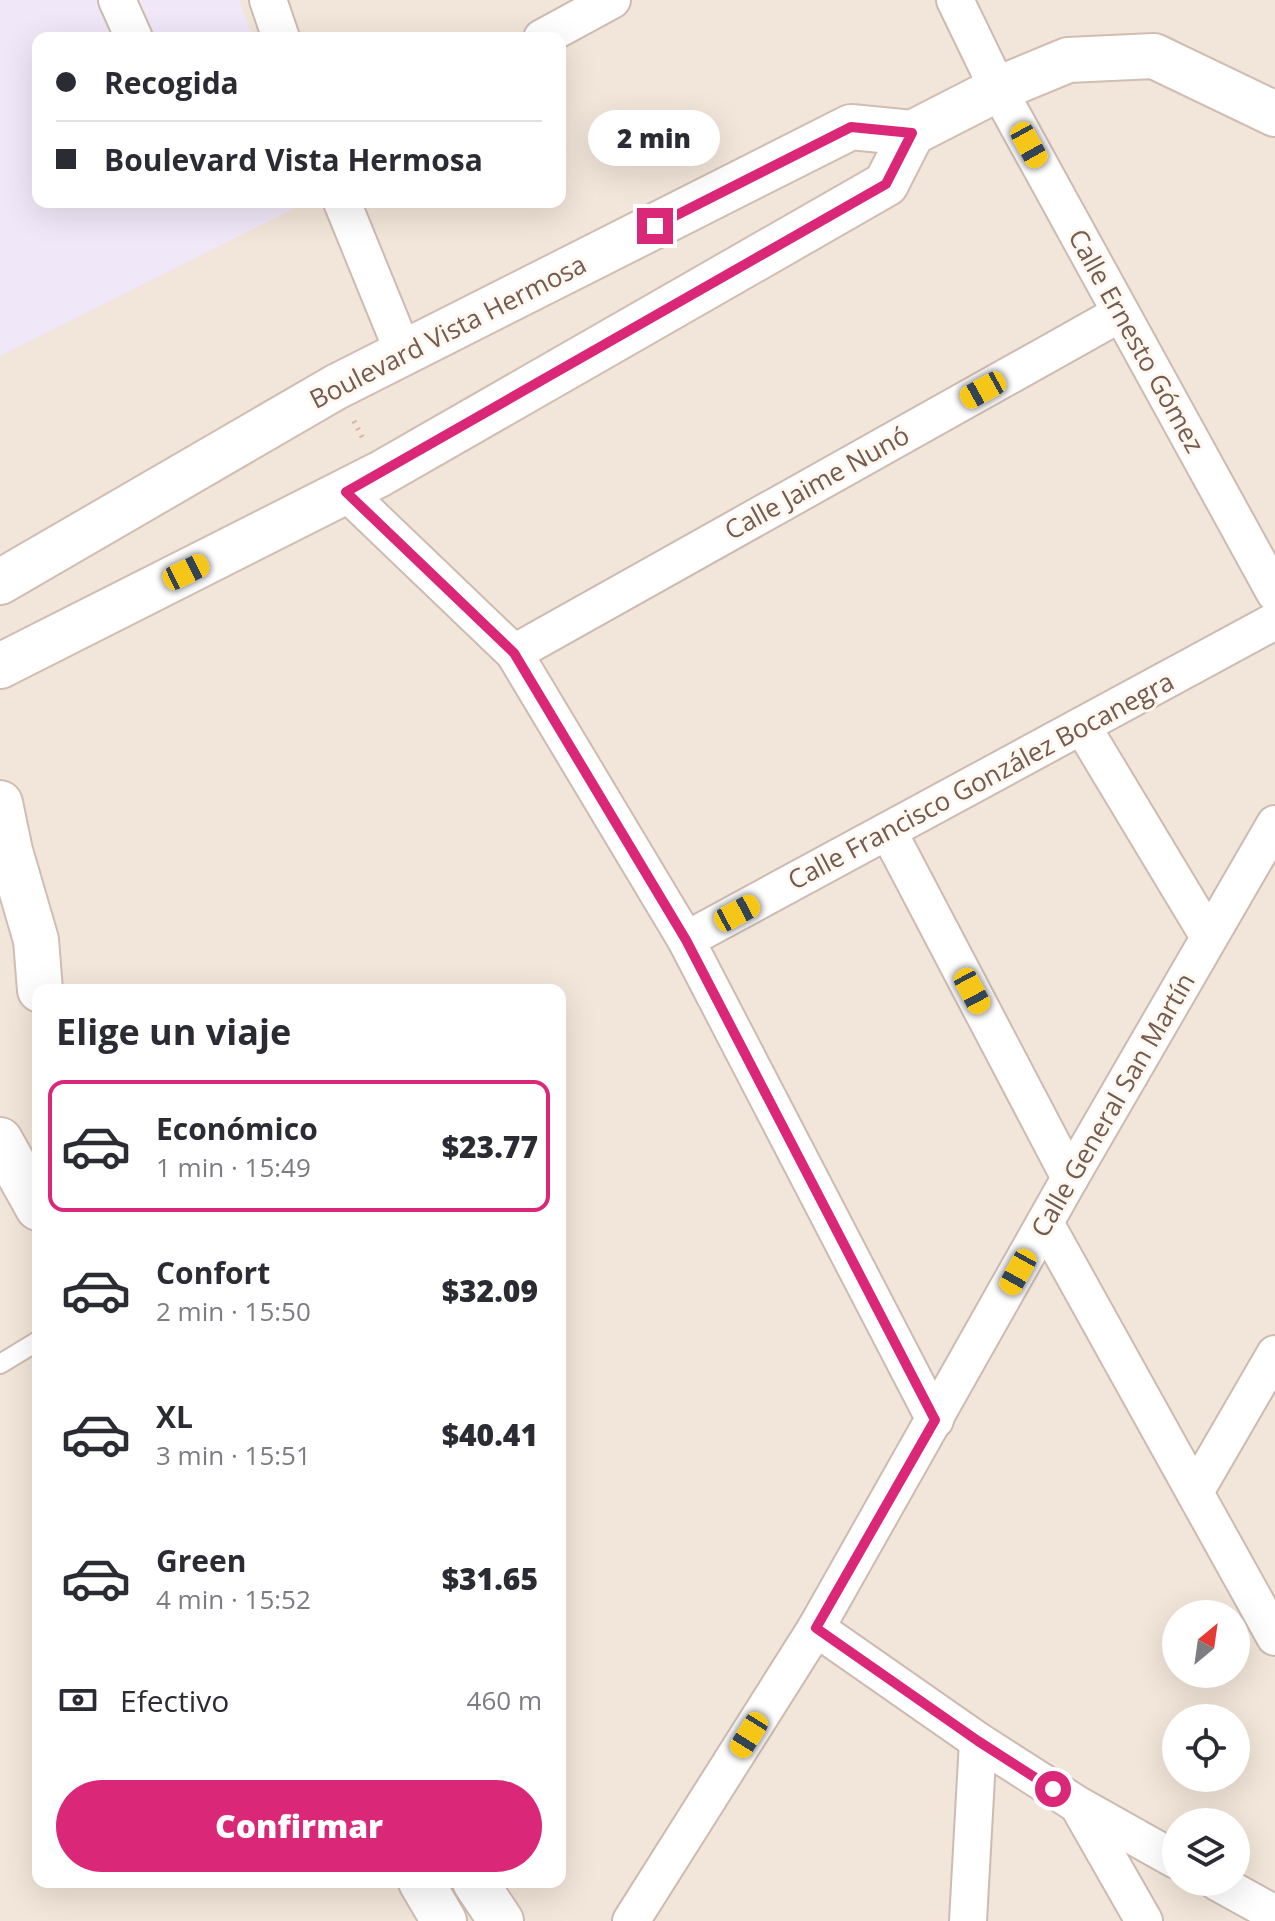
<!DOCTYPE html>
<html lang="es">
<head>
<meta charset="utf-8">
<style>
	body { margin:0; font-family:"Open Sans",sans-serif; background:#f7f7f7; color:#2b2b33; height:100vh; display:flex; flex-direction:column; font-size:30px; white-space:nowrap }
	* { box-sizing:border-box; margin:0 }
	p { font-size:26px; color:#7c7c81 }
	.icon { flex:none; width:44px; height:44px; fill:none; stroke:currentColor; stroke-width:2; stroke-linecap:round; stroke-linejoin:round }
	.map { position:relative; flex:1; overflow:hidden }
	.details { position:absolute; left:32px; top:984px; width:534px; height:904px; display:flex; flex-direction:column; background:#fff; border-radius:16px; box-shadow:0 8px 32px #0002 }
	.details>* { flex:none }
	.hud { position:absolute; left:32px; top:32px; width:534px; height:176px; border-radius:16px; box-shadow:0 8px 32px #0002; display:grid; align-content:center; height:176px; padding:0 24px; background:#fff }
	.needle { width:52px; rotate:29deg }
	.controls { position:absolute; left:1162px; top:1600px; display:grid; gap:16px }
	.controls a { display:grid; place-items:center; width:88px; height:88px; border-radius:50%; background:#fff; box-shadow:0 8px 32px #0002; font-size:40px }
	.end { position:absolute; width:36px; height:36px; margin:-18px; border:10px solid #db2777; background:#fff; box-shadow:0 0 0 4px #fff }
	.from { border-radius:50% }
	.bubble { position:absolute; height:56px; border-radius:28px; background:#fff; box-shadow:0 8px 32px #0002; font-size:26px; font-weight:800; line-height:56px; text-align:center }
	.car { position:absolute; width:24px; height:48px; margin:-24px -12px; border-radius:10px; box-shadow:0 0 6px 2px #0007; background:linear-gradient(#f5c518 24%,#345 0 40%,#f5c518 0 76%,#345 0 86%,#f5c518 0) }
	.hud b { display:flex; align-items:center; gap:28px; height:76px; font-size:30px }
	.hud b+b { border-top:2px solid #e1e1e2 }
	.hud i { width:20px; height:20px; background:#2b2b33 }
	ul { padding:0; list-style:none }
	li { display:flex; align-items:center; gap:24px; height:132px; margin:0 16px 12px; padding:0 8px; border:4px solid transparent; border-radius:16px }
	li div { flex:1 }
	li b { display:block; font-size:30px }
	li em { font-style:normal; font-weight:800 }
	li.selected { border-color:#db2777 }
	li>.icon { width:72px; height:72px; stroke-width:1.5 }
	h2 { padding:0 24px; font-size:36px; line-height:96px }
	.pay { display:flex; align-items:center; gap:20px; height:88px; padding:0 24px; font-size:30px }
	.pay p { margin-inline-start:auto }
	.action { display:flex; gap:16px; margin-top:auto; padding:16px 24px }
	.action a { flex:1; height:92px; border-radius:48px; background:#db2777; color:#fff; font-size:32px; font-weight:800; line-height:92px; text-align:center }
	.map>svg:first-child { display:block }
	.residential { fill:#f2e5d9; fill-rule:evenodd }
	.education { fill:#f0e7f8 }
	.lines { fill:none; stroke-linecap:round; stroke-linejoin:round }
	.lane-casing { stroke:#cdbbb1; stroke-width:22 }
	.street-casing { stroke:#cdbbb1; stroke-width:40 }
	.secondary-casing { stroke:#d1bdb1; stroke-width:48 }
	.path { stroke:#d4b5a7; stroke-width:5; stroke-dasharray:2 6; stroke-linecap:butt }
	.lane { stroke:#fff; stroke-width:18 }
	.street { stroke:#fff; stroke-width:36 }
	.secondary { stroke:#fff; stroke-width:44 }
	.route { stroke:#db2777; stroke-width:10 }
	.labels { text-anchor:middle; stroke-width:6; stroke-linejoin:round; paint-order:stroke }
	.street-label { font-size:26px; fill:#745a4f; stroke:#fef8f1 }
</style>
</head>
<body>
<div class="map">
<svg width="1275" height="1921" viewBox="0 0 1275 1921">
	<rect width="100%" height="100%" fill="#fbf3eb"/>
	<path class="residential" d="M0,0H1275V1921H0ZM38,38H560V202H38ZM38,990H560V1882H38ZM1176,1614H1236V1674H1176ZM1176,1718H1236V1778H1176ZM1176,1822H1236V1882H1176Z"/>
	<polygon class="education" points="0,0 239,0 253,38 38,38 38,202 307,202 0,356"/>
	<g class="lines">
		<defs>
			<polyline id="lane" points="0,1364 38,1341"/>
			<g id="street">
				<polyline points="117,0 134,38"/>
				<polyline points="268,0 281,38"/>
				<polyline points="955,0 998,89 1275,593"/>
				<polyline points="542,38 612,0"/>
				<polyline points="342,202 404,354"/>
				<polyline points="346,492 514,653 686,940 935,1420"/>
				<polyline points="514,653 1121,313"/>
				<polyline points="1082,726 1209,937"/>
				<polyline points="888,831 1070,1178"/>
				<polyline points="686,940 1275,621"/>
				<polyline points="1045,1223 1275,1637"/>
				<polyline points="1195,1492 1275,1354"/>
				<polyline points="816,1628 978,1741 1078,1805 1176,1860"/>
				<polyline points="1079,1807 1144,1921"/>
				<polyline points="1217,1882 1275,1914"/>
				<polyline points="631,1921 816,1628 1070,1178 1275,824"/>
				<polyline points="968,1921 978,1741"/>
			</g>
			<g id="secondary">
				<polyline points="0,582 336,387 851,127 912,133 998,89 1068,60 1154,56 1275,114"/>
				<polyline points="0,666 380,474 886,184 912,133"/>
				<polyline points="0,803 10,851 36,940 40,990"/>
				<polyline points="0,1140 38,1208"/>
				<polyline points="421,1882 444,1921"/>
				<polyline points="475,1882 501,1921"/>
			</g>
		</defs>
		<use href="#lane" class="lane-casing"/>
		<use href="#street" class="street-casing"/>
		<use href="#secondary" class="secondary-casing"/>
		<polyline class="path" points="354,421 364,441"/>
		<use href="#lane" class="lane"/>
		<use href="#street" class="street"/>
		<use href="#secondary" class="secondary"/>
	</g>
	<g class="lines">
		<polyline class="route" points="655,226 851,127 912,133 886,184 346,492 514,653 686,940 935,1420 816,1628 978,1741 1053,1789"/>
	</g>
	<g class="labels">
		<g class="street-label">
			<text transform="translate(448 332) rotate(-27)" y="9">Boulevard Vista Hermosa</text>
			<text transform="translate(1136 341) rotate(61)" y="9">Calle Ernesto Gómez</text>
			<text transform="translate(817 483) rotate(-29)" y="9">Calle Jaime Nunó</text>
			<text transform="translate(981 781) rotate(-28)" y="9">Calle Francisco González Bocanegra</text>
			<text transform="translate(1113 1105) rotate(-60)" y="9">Calle General San Martín</text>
		</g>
	</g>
</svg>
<div class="controls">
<a><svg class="needle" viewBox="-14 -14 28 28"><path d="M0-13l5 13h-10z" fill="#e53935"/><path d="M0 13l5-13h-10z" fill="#7c7c81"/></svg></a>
<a><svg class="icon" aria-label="locate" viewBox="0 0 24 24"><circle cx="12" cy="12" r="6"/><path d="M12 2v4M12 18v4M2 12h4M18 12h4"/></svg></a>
<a><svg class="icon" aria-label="layers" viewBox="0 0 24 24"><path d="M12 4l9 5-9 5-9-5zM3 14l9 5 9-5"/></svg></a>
</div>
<i class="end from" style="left:1053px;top:1789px"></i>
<i class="end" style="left:655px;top:226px"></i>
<div class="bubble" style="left:588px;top:110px;width:132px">2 min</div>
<i class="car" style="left:1029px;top:145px;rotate:151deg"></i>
<i class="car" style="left:983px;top:390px;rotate:241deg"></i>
<i class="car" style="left:186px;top:572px;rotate:64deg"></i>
<i class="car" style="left:737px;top:913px;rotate:62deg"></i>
<i class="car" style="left:972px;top:991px;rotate:152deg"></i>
<i class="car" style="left:1018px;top:1272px;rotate:209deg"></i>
<i class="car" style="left:749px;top:1735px;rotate:212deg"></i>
<div class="hud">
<b><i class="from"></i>Recogida</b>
<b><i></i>Boulevard Vista Hermosa</b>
</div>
<section class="details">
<h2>Elige un viaje</h2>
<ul>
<li class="selected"><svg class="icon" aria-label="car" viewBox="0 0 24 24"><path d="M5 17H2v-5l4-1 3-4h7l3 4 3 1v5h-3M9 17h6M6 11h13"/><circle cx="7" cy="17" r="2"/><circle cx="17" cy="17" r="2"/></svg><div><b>Económico</b><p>1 min · 15:49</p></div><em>$23.77</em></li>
<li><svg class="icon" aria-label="car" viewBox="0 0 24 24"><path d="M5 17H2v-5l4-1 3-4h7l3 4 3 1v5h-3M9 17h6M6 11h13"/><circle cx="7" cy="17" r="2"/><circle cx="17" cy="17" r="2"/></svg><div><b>Confort</b><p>2 min · 15:50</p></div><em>$32.09</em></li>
<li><svg class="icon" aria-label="car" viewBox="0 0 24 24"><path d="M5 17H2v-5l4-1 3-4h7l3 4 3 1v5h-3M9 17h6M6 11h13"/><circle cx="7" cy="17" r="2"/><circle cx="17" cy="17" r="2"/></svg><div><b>XL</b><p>3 min · 15:51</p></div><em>$40.41</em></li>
<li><svg class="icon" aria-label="car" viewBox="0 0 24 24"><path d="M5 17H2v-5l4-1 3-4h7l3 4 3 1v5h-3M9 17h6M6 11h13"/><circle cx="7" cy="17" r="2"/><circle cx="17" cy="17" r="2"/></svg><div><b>Green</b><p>4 min · 15:52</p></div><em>$31.65</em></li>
</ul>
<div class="pay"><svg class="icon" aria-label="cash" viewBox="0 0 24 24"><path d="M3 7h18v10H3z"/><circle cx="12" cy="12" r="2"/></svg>Efectivo<p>460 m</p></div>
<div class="action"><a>Confirmar</a></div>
</section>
</div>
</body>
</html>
